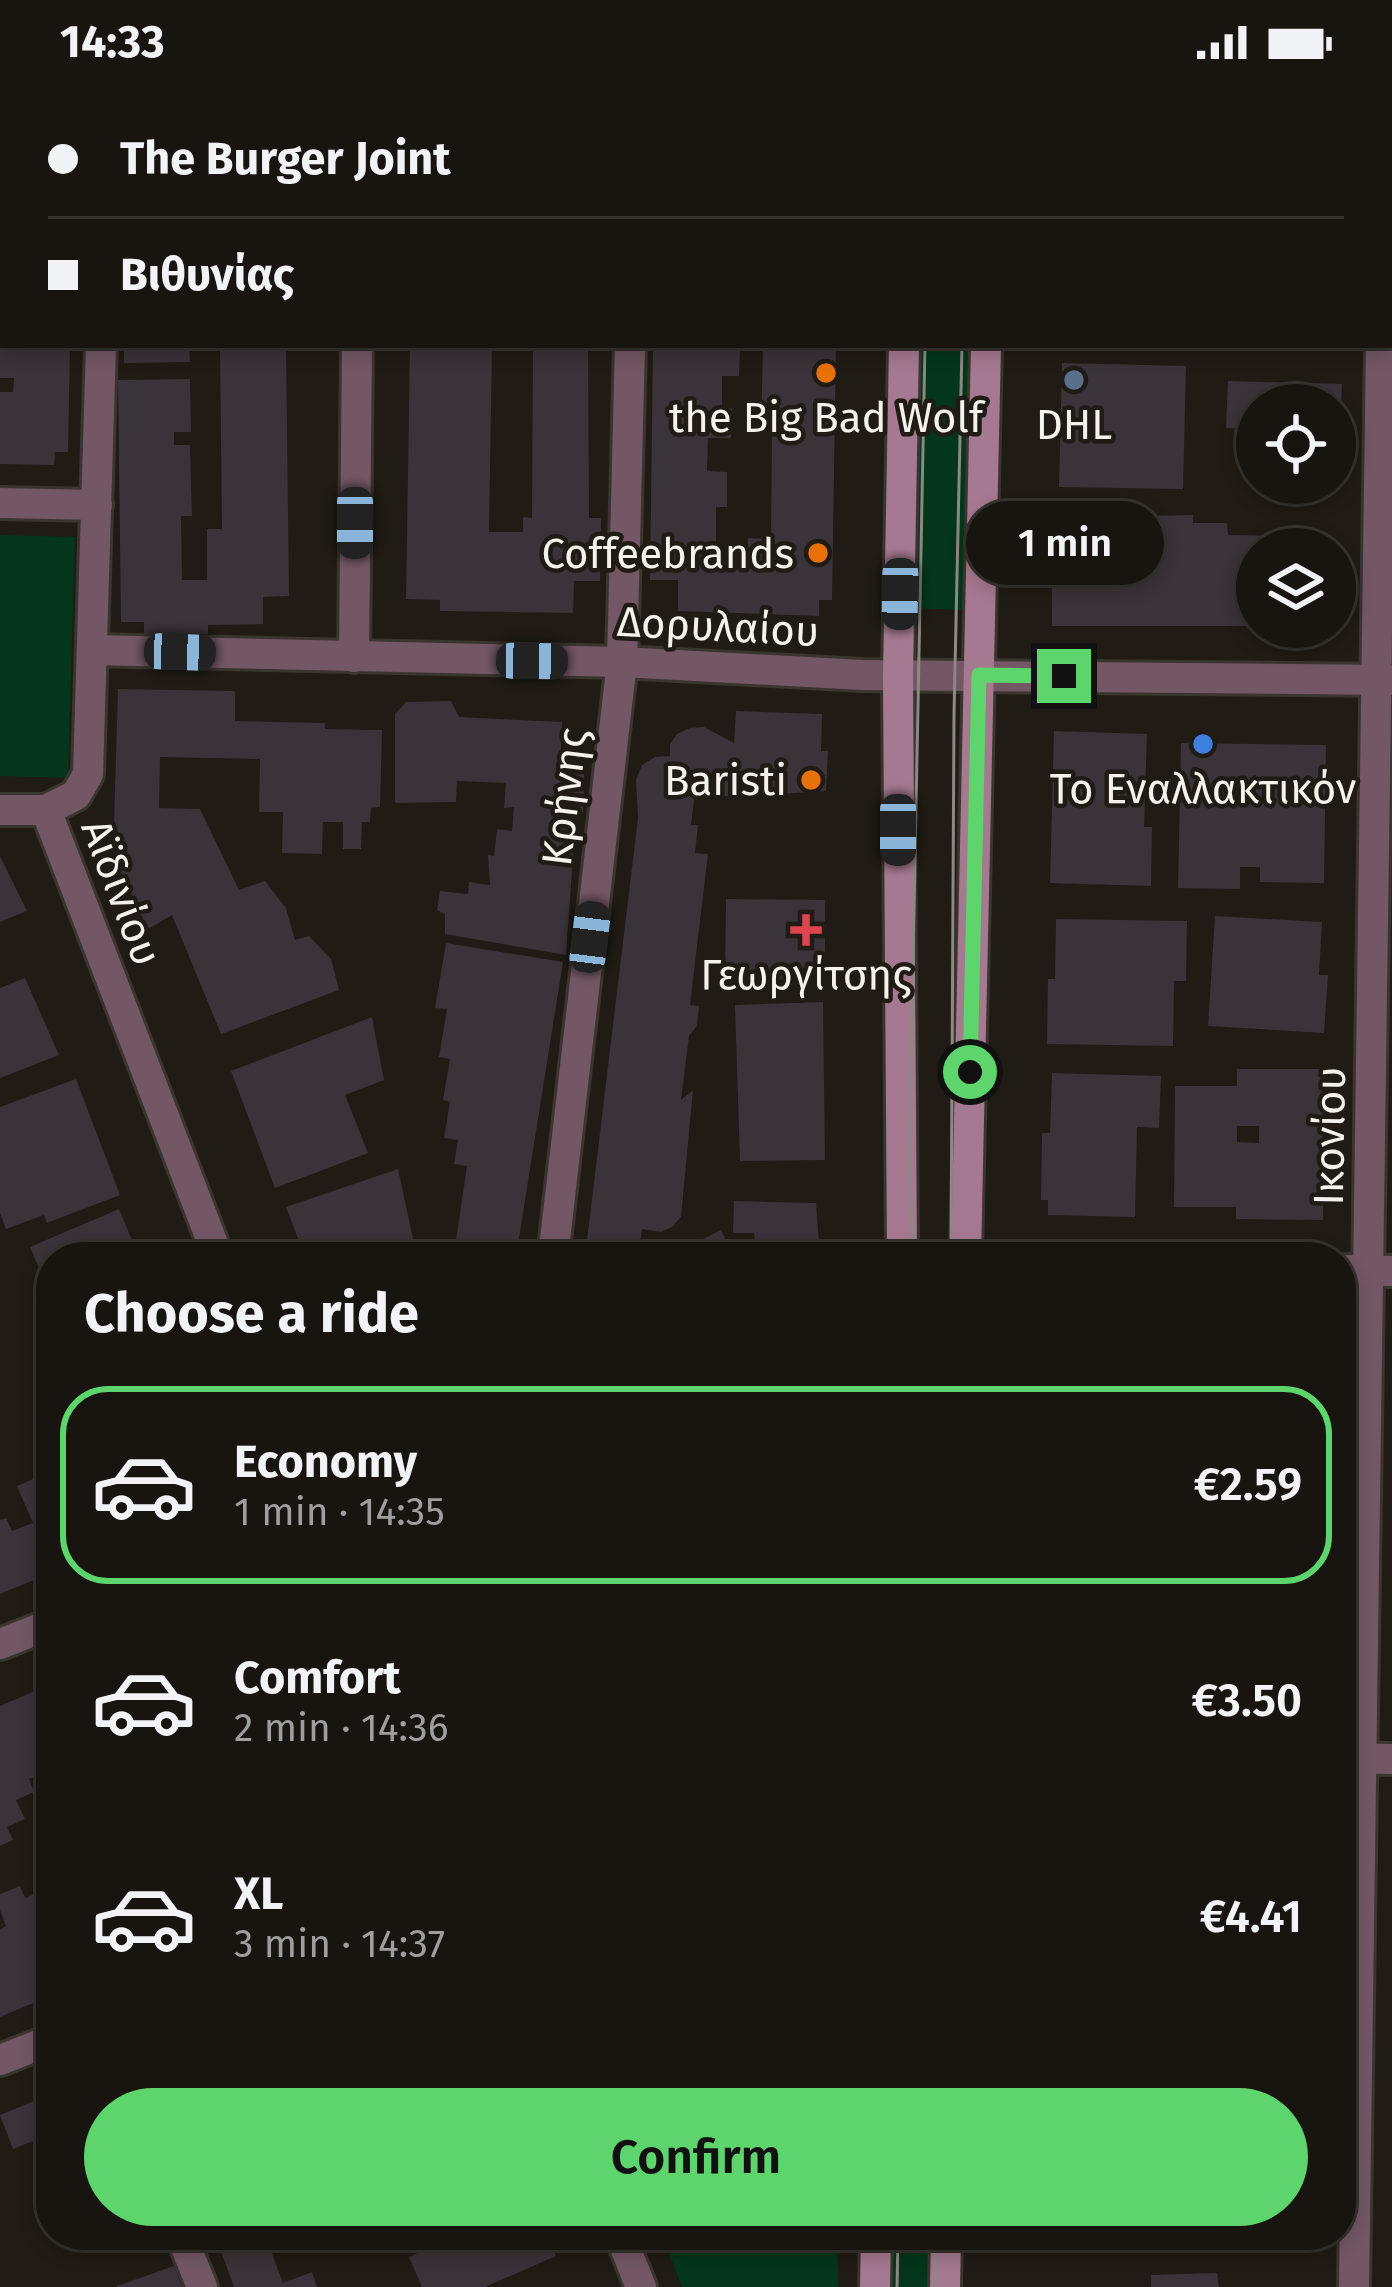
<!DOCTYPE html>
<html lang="en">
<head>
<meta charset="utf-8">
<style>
	body { margin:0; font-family:"Fira Sans",sans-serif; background:#211d18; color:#f1f3f6; height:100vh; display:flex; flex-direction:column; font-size:45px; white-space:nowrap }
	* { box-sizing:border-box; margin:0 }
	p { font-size:39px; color:#9f9e9e }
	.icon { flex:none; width:66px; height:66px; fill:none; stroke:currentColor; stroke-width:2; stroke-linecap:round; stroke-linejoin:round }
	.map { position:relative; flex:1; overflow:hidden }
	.side { position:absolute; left:36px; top:1158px; width:1320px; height:1008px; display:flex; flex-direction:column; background:#18140f; border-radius:48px; box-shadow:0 6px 18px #0003,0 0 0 3px #36332f }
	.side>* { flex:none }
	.banner { position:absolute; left:0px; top:0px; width:1392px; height:264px; box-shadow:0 6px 18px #0003,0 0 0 3px #36332f; display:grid; align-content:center; height:264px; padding:0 48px; background:#18140f }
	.buttons { position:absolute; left:1236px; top:300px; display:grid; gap:24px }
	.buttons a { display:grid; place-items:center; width:120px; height:120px; border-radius:50%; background:#18140f; box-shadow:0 6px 18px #0003,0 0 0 3px #36332f; font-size:60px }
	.end { position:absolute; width:54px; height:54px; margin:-27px; border:15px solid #5ed56c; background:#111; box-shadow:0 0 0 6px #111 }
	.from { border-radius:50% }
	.bubble { position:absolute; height:84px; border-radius:42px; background:#18140f; box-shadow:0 6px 18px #0003,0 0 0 3px #36332f; font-size:39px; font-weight:600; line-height:84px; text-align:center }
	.car { position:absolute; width:36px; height:72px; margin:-36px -18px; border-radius:15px; box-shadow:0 0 9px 3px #0007; background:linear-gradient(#222 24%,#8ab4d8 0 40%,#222 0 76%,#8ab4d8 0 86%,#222 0) }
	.banner b { display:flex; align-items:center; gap:42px; height:114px; font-size:45px }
	.banner b+b { border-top:3px solid #36332f }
	.banner i { width:30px; height:30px; background:#f1f3f6 }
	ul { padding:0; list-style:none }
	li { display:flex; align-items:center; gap:36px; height:198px; margin:0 24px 18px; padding:0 24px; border:6px solid transparent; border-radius:48px }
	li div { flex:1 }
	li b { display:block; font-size:45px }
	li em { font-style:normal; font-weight:600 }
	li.on { border-color:#5ed56c }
	li>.icon { width:108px; height:108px; stroke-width:1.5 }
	h2 { padding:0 48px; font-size:54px; line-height:144px }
	.primary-button { display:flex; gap:24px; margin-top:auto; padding:24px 48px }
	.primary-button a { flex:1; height:138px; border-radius:72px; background:#5ed56c; color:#111; font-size:48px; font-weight:600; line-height:138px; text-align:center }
	.status { display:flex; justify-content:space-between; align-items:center; height:84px; padding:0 60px; background:#18140f; direction:ltr }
	.status svg { height:33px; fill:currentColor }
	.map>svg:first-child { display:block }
	.green { fill:#03361a }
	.building { fill:#3a3339; fill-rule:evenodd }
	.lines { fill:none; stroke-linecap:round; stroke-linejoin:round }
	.minor-casing { stroke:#3a352e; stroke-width:36 }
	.tertiary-casing { stroke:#3a352e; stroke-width:36 }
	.secondary-casing { stroke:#3a352e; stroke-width:36 }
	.minor { stroke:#735765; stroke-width:30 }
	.tertiary { stroke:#735765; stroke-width:30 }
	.secondary { stroke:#a5798f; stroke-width:30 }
	.tram { stroke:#8d8883; stroke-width:3 }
	.route { stroke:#5ed56c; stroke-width:15 }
	.food-dot { fill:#e8710a; stroke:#201b14; stroke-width:4.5 }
	.service-dot { fill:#5c6f8a; stroke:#201b14; stroke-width:4.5 }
	.shop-dot { fill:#3f7fe0; stroke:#201b14; stroke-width:4.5 }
	.health-dot { fill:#e0444e; stroke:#201b14; stroke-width:4.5 }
	.labels { text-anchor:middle; stroke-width:9; stroke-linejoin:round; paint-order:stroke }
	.poi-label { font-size:42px; fill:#f5f1ed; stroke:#201b14 }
	.street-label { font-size:42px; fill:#f5f1ed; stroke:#201b14 }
</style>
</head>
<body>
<div class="status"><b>14:33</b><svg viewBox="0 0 49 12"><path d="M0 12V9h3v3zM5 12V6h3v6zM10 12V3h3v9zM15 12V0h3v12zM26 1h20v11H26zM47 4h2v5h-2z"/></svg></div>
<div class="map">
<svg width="1392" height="2203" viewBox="0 0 1392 2203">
	<rect width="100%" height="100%" fill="#201b14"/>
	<g class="green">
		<polygon points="914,261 971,261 965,526 909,524"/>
		<polygon points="0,451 75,453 68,694 0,692"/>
		<polygon points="662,2151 838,2151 838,2203 682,2203"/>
		<polygon points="886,2151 940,2151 939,2203 885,2203"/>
	</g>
	<g class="building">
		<polygon points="0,261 70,261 68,368 55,368 54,381 0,380 0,308 13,308 14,294 0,294"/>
		<polygon points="124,261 189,261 190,278 124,279"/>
		<polygon points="286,261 289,512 263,513 263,540 208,541 208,550 144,551 144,538 121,538 118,296 190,295 191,348 174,348 174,361 190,361 192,432 181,432 182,496 207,496 207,445 222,445 220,262"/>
		<polygon points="410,261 492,261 489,448 523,448 523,433 532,434 533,261 588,261 589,434 601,434 600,497 574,497 573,529 440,527 440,516 406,515"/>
		<polygon points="653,261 740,261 739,292 722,292 722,324 732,324 731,354 708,354 707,387 727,388 727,423 716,423 716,469 747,470 748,454 771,455 772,347 761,347 763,261 836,261 832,516 819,516 819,532 678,527 678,496 650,496"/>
		<polygon points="1062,279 1186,282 1183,405 1059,403"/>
		<polygon points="1228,297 1342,300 1340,348 1335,348 1335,321 1257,321 1257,345 1226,344"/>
		<polygon points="1193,431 1193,439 1227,439 1228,451 1331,453 1331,465 1257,465 1257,542 1052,542 1052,440 1129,440 1129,451 1144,451 1144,432"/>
		<polygon points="118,605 235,607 235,637 325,639 325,645 382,646 380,723 371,724 370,738 362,738 361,765 343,765 343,738 323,738 322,770 282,769 283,728 259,728 260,675 160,673 159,724 200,725 239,806 265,797 286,824 295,856 309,852 331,875 339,906 221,950 172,831 148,845 113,772"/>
		<polygon points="451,617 459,633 562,638 561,665 585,667 583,728 576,729 566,871 445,850 445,830 437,826 440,807 468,810 469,798 490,801 488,771 494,772 497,745 512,747 514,723 504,724 506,699 457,697 456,718 395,719 395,630 406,618"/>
		<polygon points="736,627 822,630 821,667 828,667 826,707 731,713 695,708 691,741 698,741 695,769 708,770 690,921 699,922 697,942 689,952 681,1016 693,1006 681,1133 672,1143 661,1148 642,1145 640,1159 659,1162 660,1173 585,1173 638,734 636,696 642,681 655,673 670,672 670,660 677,650 690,644 704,643 734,659"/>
		<polygon points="1054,647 1147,650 1144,743 1152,743 1151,802 1050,799"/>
		<polygon points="1181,659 1326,661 1324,799 1260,798 1260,783 1240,783 1240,805 1178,804"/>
		<polygon points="0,772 27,827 0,838"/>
		<polygon points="726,815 825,816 825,896 725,895"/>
		<polygon points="1215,832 1322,838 1319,891 1328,891 1324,949 1208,942"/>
		<polygon points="1056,835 1187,837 1186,897 1174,897 1173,962 1047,960 1048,895 1055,895"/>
		<polygon points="446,859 563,878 516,1173 466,1173 468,1164 455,1163 467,1082 454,1080 458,1056 444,1054 450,1018 443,1016 450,975 439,973 447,925 435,924"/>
		<polygon points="25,894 59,971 0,994 0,904"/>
		<polygon points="823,918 825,1076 740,1077 735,921"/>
		<polygon points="372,933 384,996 345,1011 368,1069 275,1104 231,987"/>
		<path d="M1237,985H1323V1136L1236,1135V1123H1174L1175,1002H1237ZM1237,1042H1259V1059L1237,1058Z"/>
		<polygon points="1052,989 1161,992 1159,1044 1137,1043 1135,1133 1048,1131 1048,1116 1041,1116 1042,1049 1050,1049"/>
		<polygon points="76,995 120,1111 47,1139 44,1131 6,1145 0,1129 0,1023"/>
		<polygon points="398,1085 417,1173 305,1173 286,1123"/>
		<polygon points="734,1117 816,1119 820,1173 666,1173 721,1146 732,1169 755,1159 754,1149 733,1149"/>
		<polygon points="119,1125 139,1173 51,1173 51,1213 30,1163"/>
		<polygon points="51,1387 51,1489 0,1510 0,1436 6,1434 12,1447 33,1439 17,1402"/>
		<polygon points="51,1600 51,1686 29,1695 34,1708 16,1716 25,1735 7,1743 13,1756 0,1762 0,1622"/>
		<polygon points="20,1802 25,1814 51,1803 51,1901 34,1908 38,1917 0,1933 0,1845 6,1842 0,1826 0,1810"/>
		<polygon points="51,2010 51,2086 38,2055 13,2065 0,2031"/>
		<polygon points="215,2151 265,2151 283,2199 312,2188 317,2203 234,2203"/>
		<polygon points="431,2151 547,2151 556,2172 485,2203 422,2203 409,2173 435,2161"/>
		<polygon points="1190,2151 1304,2151 1304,2163 1190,2158"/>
		<polygon points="174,2182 182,2203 117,2203 117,2202"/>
		<polygon points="1217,2189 1219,2203 1151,2203 1151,2191"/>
	</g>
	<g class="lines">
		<defs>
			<g id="minor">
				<polyline points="106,3 106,0"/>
				<polyline points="358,3 358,0"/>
				<polyline points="635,3 635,0"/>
				<polyline points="1385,3 1385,0"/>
				<polyline points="0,173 3,173"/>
				<polyline points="101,261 88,690 76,711 46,726 218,1173"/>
				<polyline points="0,419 97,421"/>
				<polyline points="93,566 622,578 862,591 1392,596"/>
				<polyline points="354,573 357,261"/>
				<polyline points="0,726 46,726"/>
				<polyline points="553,1173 622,578 630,261"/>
				<polyline points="0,1560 51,1540"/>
				<polyline points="1341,1674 1392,1675"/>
				<polyline points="0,1976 51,1956"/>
				<polyline points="181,2151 202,2203"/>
				<polyline points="620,2151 641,2203"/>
				<polyline points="1354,2203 1381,261"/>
			</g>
			<polyline id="tertiary" points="1341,1186 1392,1187"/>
			<g id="secondary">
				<polyline points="909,3 909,0"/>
				<polyline points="991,3 991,0"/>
				<polyline points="902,1173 898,592 904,261"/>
				<polyline points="966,1173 986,261"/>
				<polyline points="875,2203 876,2151"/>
				<polyline points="945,2203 946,2151"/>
			</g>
		</defs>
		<use href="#minor" class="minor-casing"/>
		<use href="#tertiary" class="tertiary-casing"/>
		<use href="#secondary" class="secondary-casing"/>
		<use href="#minor" class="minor"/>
		<use href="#tertiary" class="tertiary"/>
		<use href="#secondary" class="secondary"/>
		<g class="tram">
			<polyline points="930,3 930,0"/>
			<polyline points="966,3 966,0"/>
			<polyline points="914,1173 909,1084 925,261"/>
			<polyline points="951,1173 954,631 962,261"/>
			<polyline points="897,2203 898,2151"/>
			<polyline points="935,2203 936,2151"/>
		</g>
	</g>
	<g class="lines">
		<polyline class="route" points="970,988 979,591 1064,592"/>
	</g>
	<g class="food-dot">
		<circle cx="826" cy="289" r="12"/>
		<circle cx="818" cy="469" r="12"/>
		<circle cx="811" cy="696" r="12"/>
	</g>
	<circle class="service-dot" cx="1074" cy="296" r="12"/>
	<circle class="shop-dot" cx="1203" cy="660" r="12"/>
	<path class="health-dot" d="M800 828h12v12h12v12h-12v12h-12v-12h-12v-12h12z"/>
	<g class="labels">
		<g class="poi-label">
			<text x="826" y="348">the Big Bad Wolf</text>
			<text x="1074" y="355">DHL</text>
			<text x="794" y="484" text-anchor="end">Coffeebrands</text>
			<text x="787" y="711" text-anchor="end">Baristi</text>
			<text x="1203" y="719">Το Εναλλακτικόν</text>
			<text x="806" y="905">Γεωργίτσης</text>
		</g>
		<g class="street-label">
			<text transform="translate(718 542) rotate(3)" y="15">Δορυλαίου</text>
			<text transform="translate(564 713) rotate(-83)" y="15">Κρήνης</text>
			<text transform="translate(122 808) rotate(69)" y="15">Αϊδινίου</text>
			<text transform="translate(1329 1052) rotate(-89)" y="15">Ικονίου</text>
		</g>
	</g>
</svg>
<div class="buttons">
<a><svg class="icon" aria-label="locate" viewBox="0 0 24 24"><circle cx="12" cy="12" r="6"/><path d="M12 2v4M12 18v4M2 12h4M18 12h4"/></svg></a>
<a><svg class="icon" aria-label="layers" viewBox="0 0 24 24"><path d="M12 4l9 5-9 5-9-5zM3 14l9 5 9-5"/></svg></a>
</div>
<i class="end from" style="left:970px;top:988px"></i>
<i class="end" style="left:1064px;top:592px"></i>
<div class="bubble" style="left:966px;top:417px;width:198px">1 min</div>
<i class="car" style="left:355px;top:439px;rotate:180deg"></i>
<i class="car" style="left:900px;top:510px;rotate:181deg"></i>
<i class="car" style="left:180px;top:568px;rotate:92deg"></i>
<i class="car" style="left:532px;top:577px;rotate:91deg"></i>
<i class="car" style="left:898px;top:746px;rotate:180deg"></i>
<i class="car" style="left:590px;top:853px;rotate:7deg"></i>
<div class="banner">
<b><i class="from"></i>The Burger Joint</b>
<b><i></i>Βιθυνίας</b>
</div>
<section class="side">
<h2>Choose a ride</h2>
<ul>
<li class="on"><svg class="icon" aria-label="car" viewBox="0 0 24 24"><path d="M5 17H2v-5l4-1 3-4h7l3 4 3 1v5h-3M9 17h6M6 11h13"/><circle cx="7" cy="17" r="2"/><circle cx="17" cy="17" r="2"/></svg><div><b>Economy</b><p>1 min · 14:35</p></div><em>€2.59</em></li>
<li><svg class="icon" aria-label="car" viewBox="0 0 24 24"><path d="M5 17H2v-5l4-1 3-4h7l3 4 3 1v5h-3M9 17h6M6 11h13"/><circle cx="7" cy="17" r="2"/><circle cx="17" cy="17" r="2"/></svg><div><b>Comfort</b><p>2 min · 14:36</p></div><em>€3.50</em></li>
<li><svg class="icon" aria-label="car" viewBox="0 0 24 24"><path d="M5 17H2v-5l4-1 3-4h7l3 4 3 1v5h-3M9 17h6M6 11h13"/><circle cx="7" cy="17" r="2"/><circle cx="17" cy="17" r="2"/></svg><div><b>XL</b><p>3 min · 14:37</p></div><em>€4.41</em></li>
</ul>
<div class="primary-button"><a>Confirm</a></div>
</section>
</div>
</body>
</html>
